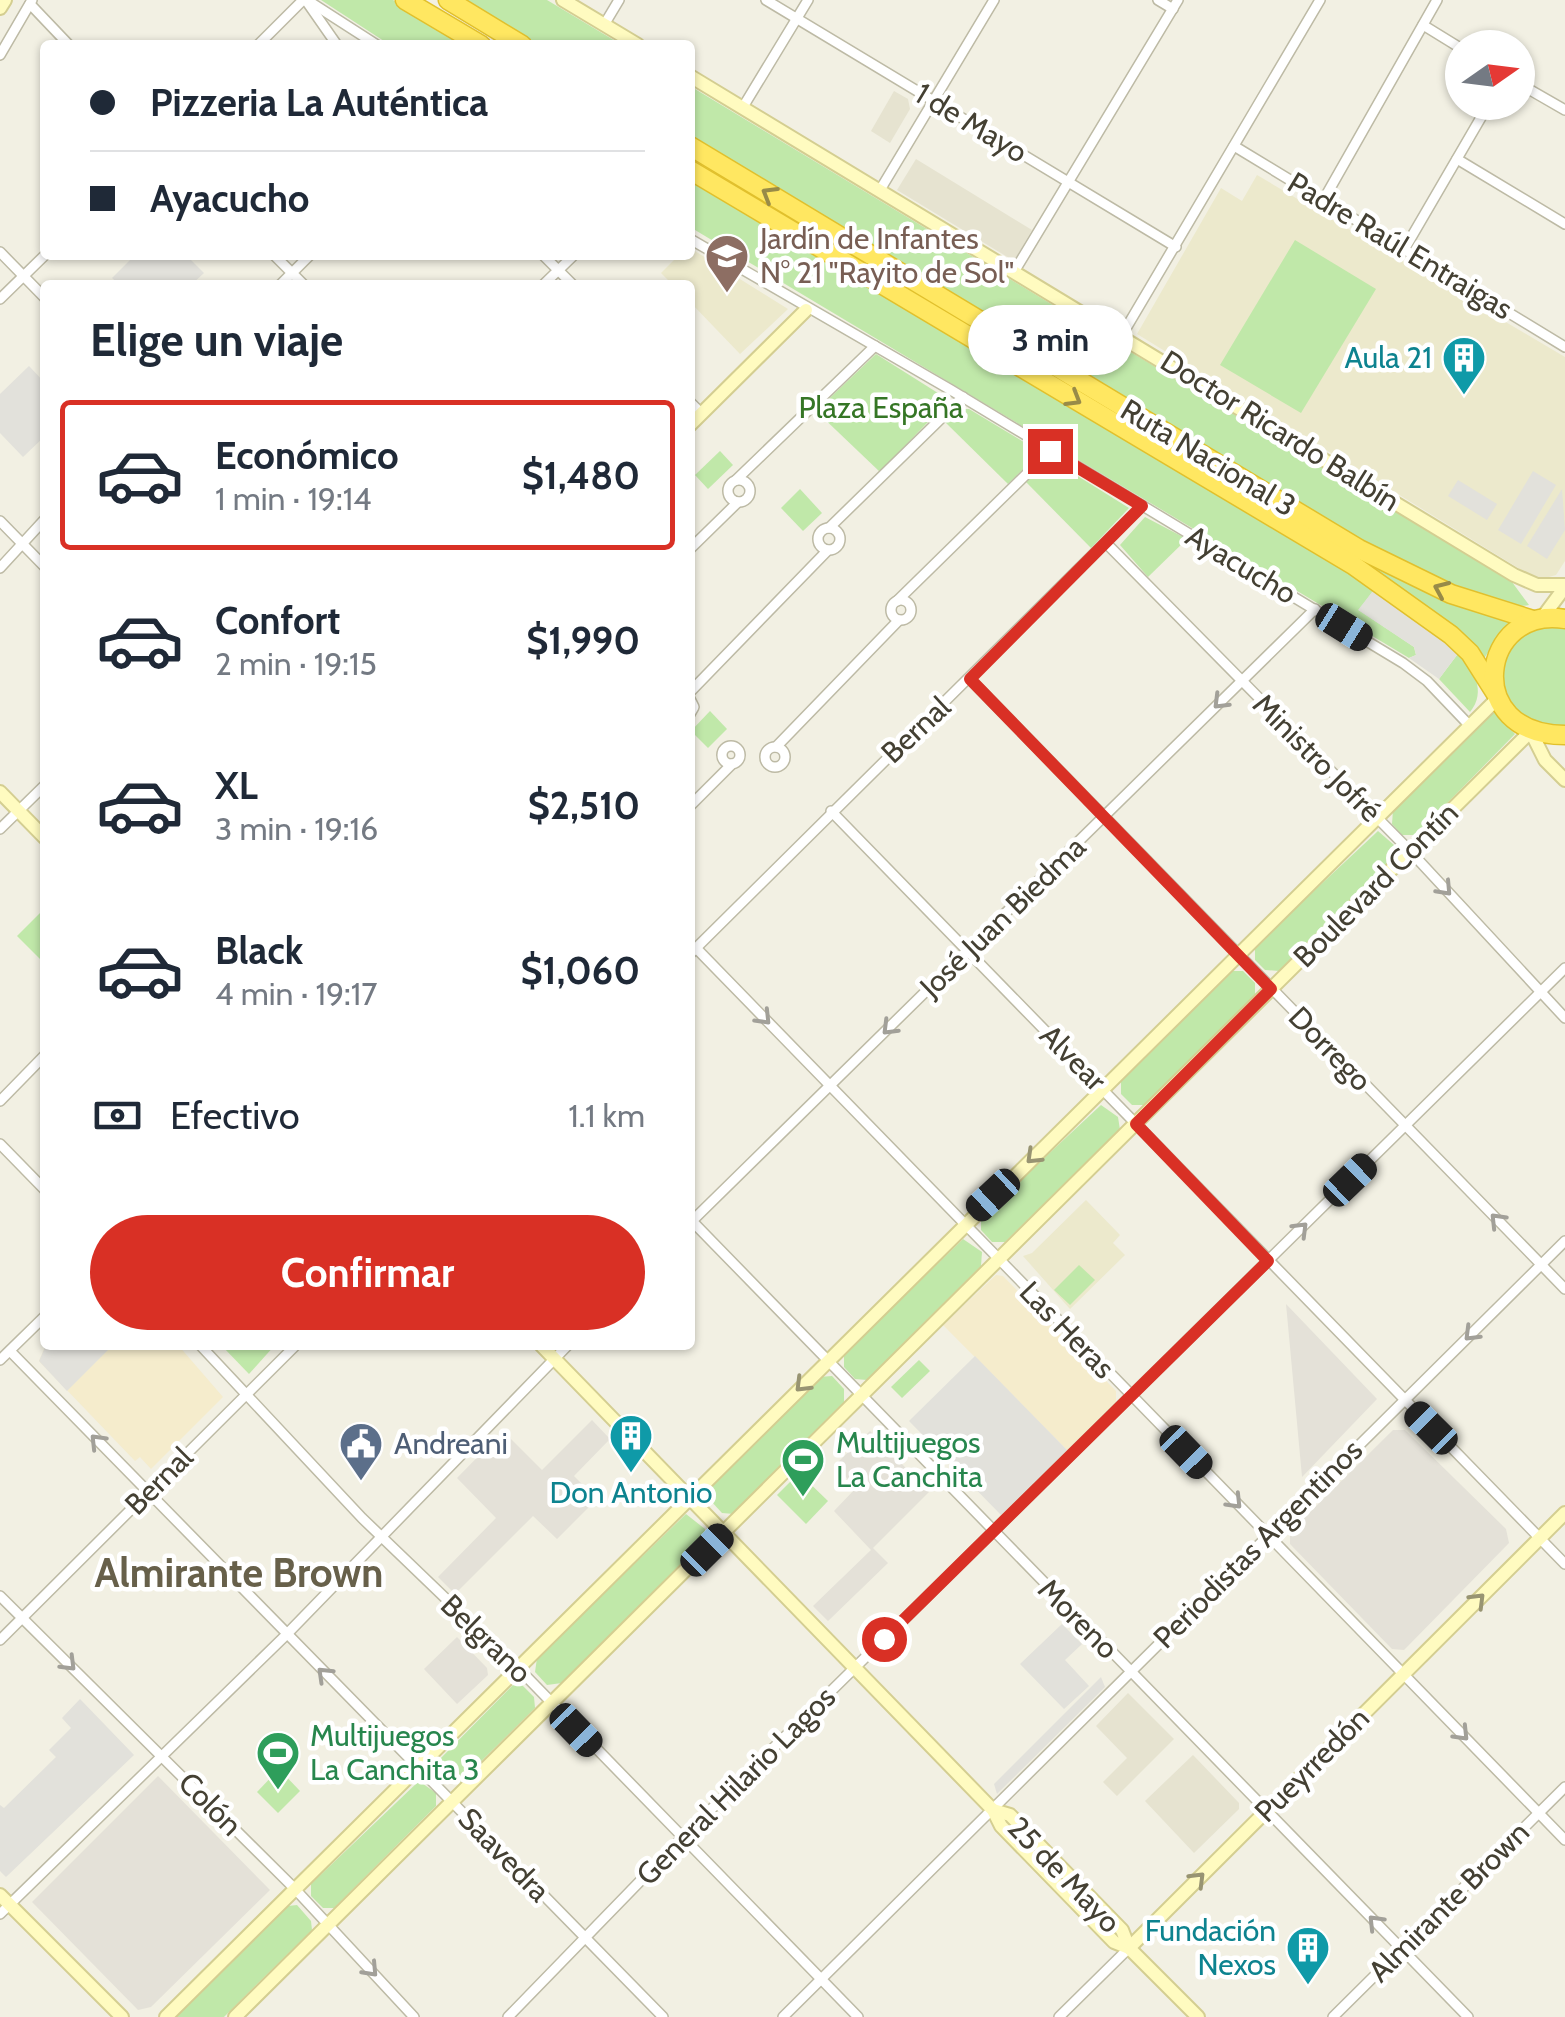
<!DOCTYPE html>
<html lang="es">
<head>
<meta charset="utf-8">
<style>
	body { margin:0; font-family:Cabin,sans-serif; background:#f6f6f7; color:#1f2937; height:100vh; display:flex; flex-direction:column; font-size:38px; white-space:nowrap }
	* { box-sizing:border-box; margin:0 }
	p { font-size:32px; color:#747a83 }
	.icon { flex:none; width:55px; height:55px; fill:none; stroke:currentColor; stroke-width:2; stroke-linecap:round; stroke-linejoin:round }
	.map { position:relative; flex:1; overflow:hidden }
	.sheet { position:absolute; left:40px; top:280px; width:655px; height:1070px; display:flex; flex-direction:column; background:#fff; border-radius:10px; box-shadow:0 2px 8px #0004 }
	.sheet>* { flex:none }
	.banner { position:absolute; left:40px; top:40px; width:655px; height:220px; border-radius:10px; box-shadow:0 2px 8px #0004; display:grid; align-content:center; height:220px; padding:0 50px; background:#fff }
	.needle { width:65px; rotate:76deg }
	.fabs { position:absolute; left:1445px; top:30px; display:grid; gap:20px }
	.fabs a { display:grid; place-items:center; width:90px; height:90px; border-radius:50%; background:#fff; box-shadow:0 2px 8px #0004; font-size:50px }
	.end { position:absolute; width:45px; height:45px; margin:-22px; border:12px solid #d93025; background:#fff; box-shadow:0 0 0 5px #fff }
	.from { border-radius:50% }
	.bubble { position:absolute; height:70px; border-radius:35px; background:#fff; box-shadow:0 2px 8px #0004; font-size:32px; font-weight:800; line-height:70px; text-align:center }
	.car { position:absolute; width:30px; height:60px; margin:-30px -15px; border-radius:12px; box-shadow:0 0 8px 2px #0007; background:linear-gradient(#222 24%,#8ab4d8 0 40%,#222 0 76%,#8ab4d8 0 86%,#222 0) }
	.banner b { display:flex; align-items:center; gap:35px; height:95px; font-size:38px }
	.banner b+b { border-top:2px solid #e0e1e3 }
	.banner i { width:25px; height:25px; background:#1f2937 }
	ul { padding:0; list-style:none }
	li { display:flex; align-items:center; gap:30px; height:150px; margin:0 20px 15px; padding:0 30px; border:5px solid transparent; border-radius:10px }
	li div { flex:1 }
	li b { display:block; font-size:38px }
	li em { font-style:normal; font-weight:800 }
	li.active { border-color:#d93025 }
	li>.icon { width:90px; height:90px; stroke-width:1.5 }
	h2 { padding:0 50px; font-size:45px; line-height:120px }
	.pay { display:flex; align-items:center; gap:25px; height:110px; padding:0 50px; font-size:38px }
	.pay p { margin-inline-start:auto }
	.button { display:flex; gap:20px; margin-top:auto; padding:20px 50px }
	.button a { flex:1; height:115px; border-radius:60px; background:#d93025; color:#fff; font-size:40px; font-weight:800; line-height:115px; text-align:center }
	.map>svg:first-child { display:block }
	.residential { fill:#e6e3d0 }
	.commercial { fill:#f5eccc }
	.industrial { fill:#e4e1d8 }
	.education { fill:#ece9cc }
	.green { fill:#c0e8a9 }
	.parking { fill:#e2e1db }
	.lines { fill:none; stroke-linecap:round; stroke-linejoin:round }
	.street-casing { stroke:#bdbaa5; stroke-width:12 }
	.secondary-casing { stroke:#d4ce91; stroke-width:16 }
	.highway-casing { stroke:#e1c02d; stroke-width:21 }
	.street { stroke:#fff; stroke-width:9 }
	.secondary { stroke:#fffbc0; stroke-width:12 }
	.highway { stroke:#ffe761; stroke-width:18 }
	.oneway { stroke:#988b48 }
	.oneway2 { stroke:#a2a099 }
	.oneway3 { stroke:#989472 }
	.route { stroke:#d93025; stroke-width:12 }
	.labels { text-anchor:middle; stroke-width:9; stroke-linejoin:round; paint-order:stroke }
	.street-label { font-size:30px; fill:#444033; stroke:#fff }
	.education-label { font-size:30px; fill:#785e54; stroke:#fff; text-anchor:start }
	.culture-label { font-size:30px; fill:#0d838f; stroke:#fff; text-anchor:end }
	.park-label { font-size:30px; fill:#357625; stroke:#fff }
	.leisure-label { font-size:30px; fill:#27864d; stroke:#fff; text-anchor:start }
	.service-label { font-size:30px; fill:#4e5e75; stroke:#fff; text-anchor:start }
	.district-label { font-size:40px; font-weight:bold; fill:#67604a; stroke:#fff }
</style>
</head>
<body>
<div class="map">
<svg width="1565" height="2017" viewBox="0 0 1565 2017">
	<rect width="100%" height="100%" fill="#f2f0e3"/>
	<g class="residential">
		<polygon points="894,91 908,99 910,109 890,143 871,131"/>
		<polygon points="916,159 1032,230 1014,261 897,190"/>
		<polygon points="1128,1693 1174,1739 1117,1796 1103,1782 1127,1758 1096,1726"/>
		<polygon points="1193,1755 1239,1803 1239,1809 1194,1853 1145,1801"/>
	</g>
	<g class="commercial">
		<polygon points="996,1275 1003,1276 1116,1391 1116,1403 1067,1450 943,1325"/>
		<polygon points="46,1345 178,1345 223,1397 151,1469 140,1457 135,1461 39,1361"/>
	</g>
	<g class="industrial">
		<polygon points="1286,1304 1377,1399 1302,1477"/>
		<polygon points="592,1420 610,1439 574,1476 597,1499 557,1539 533,1516 455,1594 438,1577 496,1518 457,1478 503,1431 542,1470"/>
		<polygon points="1393,1430 1405,1430 1506,1529 1509,1543 1404,1650 1392,1649 1290,1544 1290,1532"/>
		<polygon points="870,1431 929,1492 873,1548 888,1563 828,1621 813,1606 871,1550 834,1511 856,1488 835,1465"/>
		<polygon points="457,1637 487,1668 488,1675 457,1704 424,1669"/>
		<polygon points="158,1776 270,1890 151,2007 138,2010 32,1902"/>
	</g>
	<g class="education">
		<polygon points="1257,175 1565,357 1565,561 1556,575 1538,580 1137,334 1221,188 1242,201"/>
		<polygon points="690,248 788,309 740,354 690,302 690,285 673,285 661,273 679,255 690,255"/>
		<polygon points="1086,1200 1120,1235 1113,1243 1125,1255 1070,1309 1023,1256 1032,1253"/>
	</g>
	<g class="green">
		<polygon points="321,0 393,0 469,45 390,45"/>
		<polygon points="461,0 547,0 622,45 535,45"/>
		<path d="M690,86L1512,582L1529,605C1495,614 1402,564 1368,548L690,139Z"/>
		<polygon points="690,177 1376,587 1359,610 1414,647 1416,655 1409,658 690,227"/>
		<polygon points="1295,240 1376,289 1301,413 1220,365"/>
		<polygon points="876,354 949,400 880,472 816,411"/>
		<polygon points="960,409 969,409 1032,447 1034,459 1008,484 945,422"/>
		<polygon points="720,451 733,465 708,489 695,475"/>
		<polygon points="1052,460 1129,508 1091,548 1026,482"/>
		<polygon points="800,489 822,513 803,531 781,508"/>
		<polygon points="1145,517 1187,539 1148,577 1120,545"/>
		<polygon points="1362,561 1366,561 1510,620 1483,660"/>
		<path d="M1565,624V725C1528,732 1485,693 1505,655C1510,646 1520,638 1526,630Z"/>
		<path d="M1460,651C1473,670 1487,691 1470,712L1439,679Z"/>
		<polygon points="710,711 727,729 708,748 691,731"/>
		<polygon points="1494,711 1515,734 1416,835 1402,835 1392,824 1393,810"/>
		<polygon points="1378,831 1394,845 1394,857 1279,971 1265,970 1255,960 1255,946"/>
		<polygon points="45,908 45,964 17,936"/>
		<polygon points="1233,971 1243,971 1255,983 1255,995 1145,1105 1132,1105 1121,1094 1121,1081"/>
		<polygon points="1101,1105 1118,1117 1120,1130 1005,1242 992,1242 981,1230 981,1217"/>
		<polygon points="963,1239 982,1252 981,1266 867,1380 855,1379 844,1367 844,1355"/>
		<polygon points="1079,1265 1095,1280 1070,1305 1054,1290"/>
		<polygon points="221,1345 275,1345 249,1374"/>
		<polygon points="919,1360 930,1371 902,1398 891,1387"/>
		<polygon points="832,1376 844,1389 844,1403 734,1514 722,1513 710,1500 709,1488 819,1377"/>
		<polygon points="799,1473 828,1501 806,1524 777,1495"/>
		<polygon points="686,1514 705,1529 704,1541 562,1683 547,1685 535,1672 537,1658"/>
		<polygon points="514,1684 522,1685 534,1697 535,1708 458,1784 446,1783 436,1774 437,1762"/>
		<polygon points="279,1769 300,1791 278,1813 257,1792"/>
		<polygon points="419,1781 436,1793 436,1806 334,1908 323,1908 311,1896 311,1884"/>
		<polygon points="297,1905 311,1921 312,1930 224,2017 176,2017 288,1906"/>
	</g>
	<g class="parking">
		<polygon points="135,255 186,255 204,273 191,285 120,285 112,278"/>
		<polygon points="29,366 45,383 45,436 23,457 0,433 0,394"/>
		<polygon points="1533,471 1556,485 1521,544 1498,530"/>
		<polygon points="1458,480 1497,504 1487,520 1448,496"/>
		<polygon points="1562,489 1565,530 1547,559 1527,546"/>
		<polygon points="1376,587 1460,651 1439,679 1409,658 1416,655 1414,647 1358,610"/>
		<polygon points="46,1345 113,1345 67,1391 39,1361"/>
		<polygon points="975,1356 1067,1450 1001,1515 909,1421"/>
		<polygon points="1062,1624 1082,1644 1065,1660 1089,1686 1064,1709 1020,1664"/>
		<polygon points="1101,1677 1105,1687 997,1794 994,1784"/>
		<polygon points="80,1699 134,1755 6,1877 0,1871 0,1805 4,1808 56,1757 49,1750 71,1728 62,1718"/>
	</g>
	<g class="lines">
		<defs>
			<g id="street">
				<polyline points="307,0 377,45"/>
				<polyline points="766,0 1176,247"/>
				<polyline points="1158,0 1173,9"/>
				<polyline points="307,2 337,45"/>
				<polyline points="30,4 69,45"/>
				<polyline points="604,25 619,0"/>
				<polyline points="1423,25 1462,49"/>
				<polyline points="258,45 303,0"/>
				<polyline points="0,55 32,0"/>
				<polyline points="1518,83 1565,110"/>
				<polyline points="743,107 808,0"/>
				<polyline points="1234,146 1565,347"/>
				<polyline points="1457,159 1565,224"/>
				<polyline points="880,190 994,0"/>
				<polyline points="1324,199 1437,0"/>
				<polyline points="690,239 951,390 1403,663 1427,681 1470,726"/>
				<polyline points="1405,248 1490,102"/>
				<polyline points="0,252 45,298"/>
				<polyline points="274,255 304,285"/>
				<polyline points="543,255 573,285"/>
				<polyline points="1014,272 1178,0"/>
				<polyline points="280,285 310,255"/>
				<polyline points="543,285 574,255"/>
				<polyline points="0,299 45,255"/>
				<polyline points="1122,335 1320,0"/>
				<polyline points="690,402 702,414"/>
				<polyline points="736,480 875,346"/>
				<circle cx="739" cy="491" r="11"/>
				<polyline points="0,521 45,567"/>
				<polyline points="829,528 963,397"/>
				<circle cx="829" cy="539" r="11"/>
				<polyline points="1107,544 1410,851 1565,1018"/>
				<polyline points="690,549 738,502"/>
				<polyline points="0,568 45,519"/>
				<circle cx="901" cy="610" r="10"/>
				<polyline points="897,601 1050,451"/>
				<polyline points="970,679 1565,1289"/>
				<polyline points="690,692 828,550"/>
				<polyline points="690,699 694,707 690,714"/>
				<circle cx="731" cy="755" r="9"/>
				<circle cx="775" cy="757" r="10"/>
				<polyline points="776,747 899,620"/>
				<polyline points="690,806 732,764"/>
				<polyline points="831,811 1565,1564"/>
				<polyline points="0,829 45,785"/>
				<polyline points="696,948 1565,1840"/>
				<polyline points="690,954 1142,506"/>
				<polyline points="0,1101 45,1055"/>
				<polyline points="0,1144 45,1190"/>
				<polyline points="690,1219 1468,2017"/>
				<polyline points="690,1223 1315,609"/>
				<polyline points="200,1345 362,1518 518,1668 858,2017"/>
				<polyline points="10,1351 663,2017"/>
				<polyline points="0,1360 45,1316"/>
				<polyline points="0,1596 295,1889 414,2017"/>
				<polyline points="0,1640 296,1345"/>
				<polyline points="0,1914 285,1636 568,1345"/>
				<polyline points="508,2017 682,1838 1565,968"/>
				<polyline points="783,2017 1565,1241"/>
				<polyline points="1059,2017 1129,1948"/>
				<polyline points="1333,2017 1565,1787"/>
			</g>
			<g id="secondary">
				<polyline points="563,0 638,45"/>
				<polyline points="0,8 5,0"/>
				<polyline points="690,76 1514,575 1537,585 1565,585"/>
				<polyline points="690,425 806,310"/>
				<polyline points="1542,618 1565,587"/>
				<polyline points="1531,732 1545,760 1565,780"/>
				<polyline points="0,792 45,838"/>
				<polyline points="541,1345 993,1810 1001,1826 1114,1942 1129,1948"/>
				<polyline points="993,1810 1010,1815 1122,1930 1129,1948 1198,2017"/>
				<polyline points="0,1895 122,2017"/>
				<polyline points="1129,1948 1565,1513"/>
				<polyline points="166,2017 1497,699"/>
				<polyline points="235,2017 1530,732"/>
			</g>
			<g id="highway">
				<polyline points="405,0 481,45"/>
				<polyline points="448,0 522,45"/>
				<polyline points="690,146 1359,549 1451,594 1533,620"/>
				<polyline points="690,170 1353,565 1451,635 1470,653 1496,694"/>
				<path d="M1565,619C1480,605 1461,735 1565,735"/>
			</g>
		</defs>
		<use href="#street" class="street-casing"/>
		<use href="#secondary" class="secondary-casing"/>
		<use href="#highway" class="highway-casing"/>
		<use href="#street" class="street"/>
		<use href="#secondary" class="secondary"/>
		<use href="#highway" class="highway"/>
	</g>
	<defs><path id="oneway-chevron" d="M-2-3.5L2.5 0L-2 3.5" fill="none" stroke-width="1.6" stroke-linecap="round" stroke-linejoin="round" transform="scale(2.5)"/></defs>
	<g class="oneway">
		<use href="#oneway-chevron" transform="translate(769 194) rotate(-149)"/>
		<use href="#oneway-chevron" transform="translate(1074 399) rotate(31)"/>
		<use href="#oneway-chevron" transform="translate(1441 589) rotate(-156)"/>
	</g>
	<g class="oneway2">
		<use href="#oneway-chevron" transform="translate(1220 702) rotate(135)"/>
		<use href="#oneway-chevron" transform="translate(1445 889) rotate(47)"/>
		<use href="#oneway-chevron" transform="translate(764 1018) rotate(46)"/>
		<use href="#oneway-chevron" transform="translate(889 1028) rotate(135)"/>
		<use href="#oneway-chevron" transform="translate(1497 1220) rotate(-134)"/>
		<use href="#oneway-chevron" transform="translate(1301 1229) rotate(-45)"/>
		<use href="#oneway-chevron" transform="translate(1471 1334) rotate(135)"/>
		<use href="#oneway-chevron" transform="translate(97 1441) rotate(-134)"/>
		<use href="#oneway-chevron" transform="translate(1235 1502) rotate(46)"/>
		<use href="#oneway-chevron" transform="translate(69 1664) rotate(45)"/>
		<use href="#oneway-chevron" transform="translate(324 1674) rotate(-136)"/>
		<use href="#oneway-chevron" transform="translate(1462 1734) rotate(46)"/>
		<use href="#oneway-chevron" transform="translate(1375 1922) rotate(-134)"/>
		<use href="#oneway-chevron" transform="translate(371 1970) rotate(47)"/>
	</g>
	<g class="oneway3">
		<use href="#oneway-chevron" transform="translate(1033 1157) rotate(136)"/>
		<use href="#oneway-chevron" transform="translate(802 1385) rotate(135)"/>
		<use href="#oneway-chevron" transform="translate(1478 1600) rotate(-45)"/>
		<use href="#oneway-chevron" transform="translate(1198 1879) rotate(-45)"/>
	</g>
	<g class="lines">
		<polyline class="route" points="884,1639 1268,1261 1136,1124 1271,989 970,679 1142,506 1050,451"/>
	</g>
	<defs>
		<symbol id="school-pin" viewBox="-11 -11 22 30"><path d="M0 17L-7.5 6A9.5 9.5 0 1 1 7.5 6Z" fill="#8d6e63" stroke="#fff"/><path d="M0-5L7-2L0 1L-7-2ZM-4 1L0 2.5L4 1V4Q0 6-4 4Z" fill="#fff"/></symbol>
		<symbol id="building-pin" viewBox="-11 -11 22 30"><path d="M0 17L-7.5 6A9.5 9.5 0 1 1 7.5 6Z" fill="#0f9aa8" stroke="#fff"/><path d="M-4-6H4V6H1V3H-1V6H-4ZM-2.5-4.3h1.7v1.8h-1.7ZM.8-4.3h1.7v1.8H.8ZM-2.5-1h1.7V.8h-1.7ZM.8-1h1.7V.8H.8Z" fill="#fff"/></symbol>
		<symbol id="civic-pin" viewBox="-11 -11 22 30"><path d="M0 17L-7.5 6A9.5 9.5 0 1 1 7.5 6Z" fill="#5c6f8a" stroke="#fff"/><path d="M-.6-6.5H3V-4.5H.6V-3L4-1V1h2V6H-6V1h2V-1L-.6-3ZM-1.2 2.5V6h2.4V2.5Z" fill="#fff"/></symbol>
		<symbol id="stadium-pin" viewBox="-11 -11 22 30"><path d="M0 17L-7.5 6A9.5 9.5 0 1 1 7.5 6Z" fill="#2e9e5b" stroke="#fff"/><path d="M0-5a6.5 5 0 1 0 0 10a6.5 5 0 1 0 0-10ZM-3.5-1.8h7v3.6h-7Z" fill="#fff"/></symbol>
	</defs>
	<g fill-rule="evenodd">
		<use href="#school-pin" x="702" y="231" width="50" height="68"/>
		<use href="#building-pin" x="1439" y="333" width="50" height="68"/>
		<use href="#building-pin" x="606" y="1411" width="50" height="68"/>
		<use href="#civic-pin" x="336" y="1419" width="50" height="68"/>
		<use href="#stadium-pin" x="778" y="1435" width="50" height="68"/>
		<use href="#stadium-pin" x="253" y="1728" width="50" height="68"/>
		<use href="#building-pin" x="1283" y="1923" width="50" height="68"/>
	</g>
	<g class="labels">
		<g class="street-label">
			<text transform="translate(971 123) rotate(31)" y="10">1 de Mayo</text>
			<text transform="translate(1400 246) rotate(31)" y="10">Padre Raúl Entraigas</text>
			<text transform="translate(1280 431) rotate(32)" y="10">Doctor Ricardo Balbín</text>
			<text transform="translate(1208 458) rotate(31)" y="10">Ruta Nacional 3</text>
			<text transform="translate(1241 565) rotate(31)" y="10">Ayacucho</text>
			<text transform="translate(916 730) rotate(-43)" y="10">Bernal</text>
			<text transform="translate(1317 758) rotate(45)" y="10">Ministro Jofré</text>
			<text transform="translate(1376 885) rotate(-45)" y="10">Boulevard Contín</text>
			<text transform="translate(1003 917) rotate(-44)" y="10">José Juan Biedma</text>
			<text transform="translate(1330 1049) rotate(46)" y="10">Dorrego</text>
			<text transform="translate(1073 1058) rotate(45)" y="10">Alvear</text>
			<text transform="translate(1067 1330) rotate(46)" y="10">Las Heras</text>
			<text transform="translate(159 1481) rotate(-45)" y="10">Bernal</text>
			<text transform="translate(1258 1544) rotate(-45)" y="10">Periodistas Argentinos</text>
			<text transform="translate(1078 1619) rotate(45)" y="10">Moreno</text>
			<text transform="translate(486 1639) rotate(44)" y="10">Belgrano</text>
			<text transform="translate(1312 1765) rotate(-45)" y="10">Pueyrredón</text>
			<text transform="translate(736 1786) rotate(-45)" y="10">General Hilario Lagos</text>
			<text transform="translate(210 1804) rotate(45)" y="10">Colón</text>
			<text transform="translate(504 1855) rotate(46)" y="10">Saavedra</text>
			<text transform="translate(1064 1875) rotate(46)" y="10">25 de Mayo</text>
			<text transform="translate(1449 1902) rotate(-45)" y="10">Almirante Brown</text>
		</g>
		<g class="education-label">
			<text x="760" y="249">Jardín de Infantes<tspan x="760" dy="34">N° 21 "Rayito de Sol"</tspan></text>
		</g>
		<g class="culture-label">
			<text x="1432" y="368">Aula 21</text>
			<text x="631" y="1503" text-anchor="middle">Don Antonio</text>
			<text x="1276" y="1941">Fundación<tspan x="1276" dy="34">Nexos</tspan></text>
		</g>
		<g class="park-label">
			<text x="881" y="418">Plaza España</text>
		</g>
		<g class="leisure-label">
			<text x="836" y="1453">Multijuegos<tspan x="836" dy="34">La Canchita</tspan></text>
			<text x="310" y="1746">Multijuegos<tspan x="310" dy="34">La Canchita 3</tspan></text>
		</g>
		<g class="service-label">
			<text x="394" y="1454">Andreani</text>
		</g>
		<g class="district-label">
			<text x="239" y="1587">Almirante Brown</text>
		</g>
	</g>
</svg>
<div class="fabs">
<a><svg class="needle" viewBox="-14 -14 28 28"><path d="M0-13l5 13h-10z" fill="#e53935"/><path d="M0 13l5-13h-10z" fill="#747a83"/></svg></a>
</div>
<i class="end from" style="left:884px;top:1639px"></i>
<i class="end" style="left:1050px;top:451px"></i>
<div class="bubble" style="left:968px;top:305px;width:165px">3 min</div>
<i class="car" style="left:1344px;top:627px;rotate:122deg"></i>
<i class="car" style="left:1350px;top:1180px;rotate:46deg"></i>
<i class="car" style="left:993px;top:1195px;rotate:227deg"></i>
<i class="car" style="left:1431px;top:1428px;rotate:315deg"></i>
<i class="car" style="left:1186px;top:1452px;rotate:136deg"></i>
<i class="car" style="left:707px;top:1550px;rotate:45deg"></i>
<i class="car" style="left:576px;top:1730px;rotate:136deg"></i>
<div class="banner">
<b><i class="from"></i>Pizzeria La Auténtica</b>
<b><i></i>Ayacucho</b>
</div>
<section class="sheet">
<h2>Elige un viaje</h2>
<ul>
<li class="active"><svg class="icon" aria-label="car" viewBox="0 0 24 24"><path d="M5 17H2v-5l4-1 3-4h7l3 4 3 1v5h-3M9 17h6M6 11h13"/><circle cx="7" cy="17" r="2"/><circle cx="17" cy="17" r="2"/></svg><div><b>Económico</b><p>1 min · 19:14</p></div><em>$1,480</em></li>
<li><svg class="icon" aria-label="car" viewBox="0 0 24 24"><path d="M5 17H2v-5l4-1 3-4h7l3 4 3 1v5h-3M9 17h6M6 11h13"/><circle cx="7" cy="17" r="2"/><circle cx="17" cy="17" r="2"/></svg><div><b>Confort</b><p>2 min · 19:15</p></div><em>$1,990</em></li>
<li><svg class="icon" aria-label="car" viewBox="0 0 24 24"><path d="M5 17H2v-5l4-1 3-4h7l3 4 3 1v5h-3M9 17h6M6 11h13"/><circle cx="7" cy="17" r="2"/><circle cx="17" cy="17" r="2"/></svg><div><b>XL</b><p>3 min · 19:16</p></div><em>$2,510</em></li>
<li><svg class="icon" aria-label="car" viewBox="0 0 24 24"><path d="M5 17H2v-5l4-1 3-4h7l3 4 3 1v5h-3M9 17h6M6 11h13"/><circle cx="7" cy="17" r="2"/><circle cx="17" cy="17" r="2"/></svg><div><b>Black</b><p>4 min · 19:17</p></div><em>$1,060</em></li>
</ul>
<div class="pay"><svg class="icon" aria-label="cash" viewBox="0 0 24 24"><path d="M3 7h18v10H3z"/><circle cx="12" cy="12" r="2"/></svg>Efectivo<p>1.1 km</p></div>
<div class="button"><a>Confirmar</a></div>
</section>
</div>
</body>
</html>
